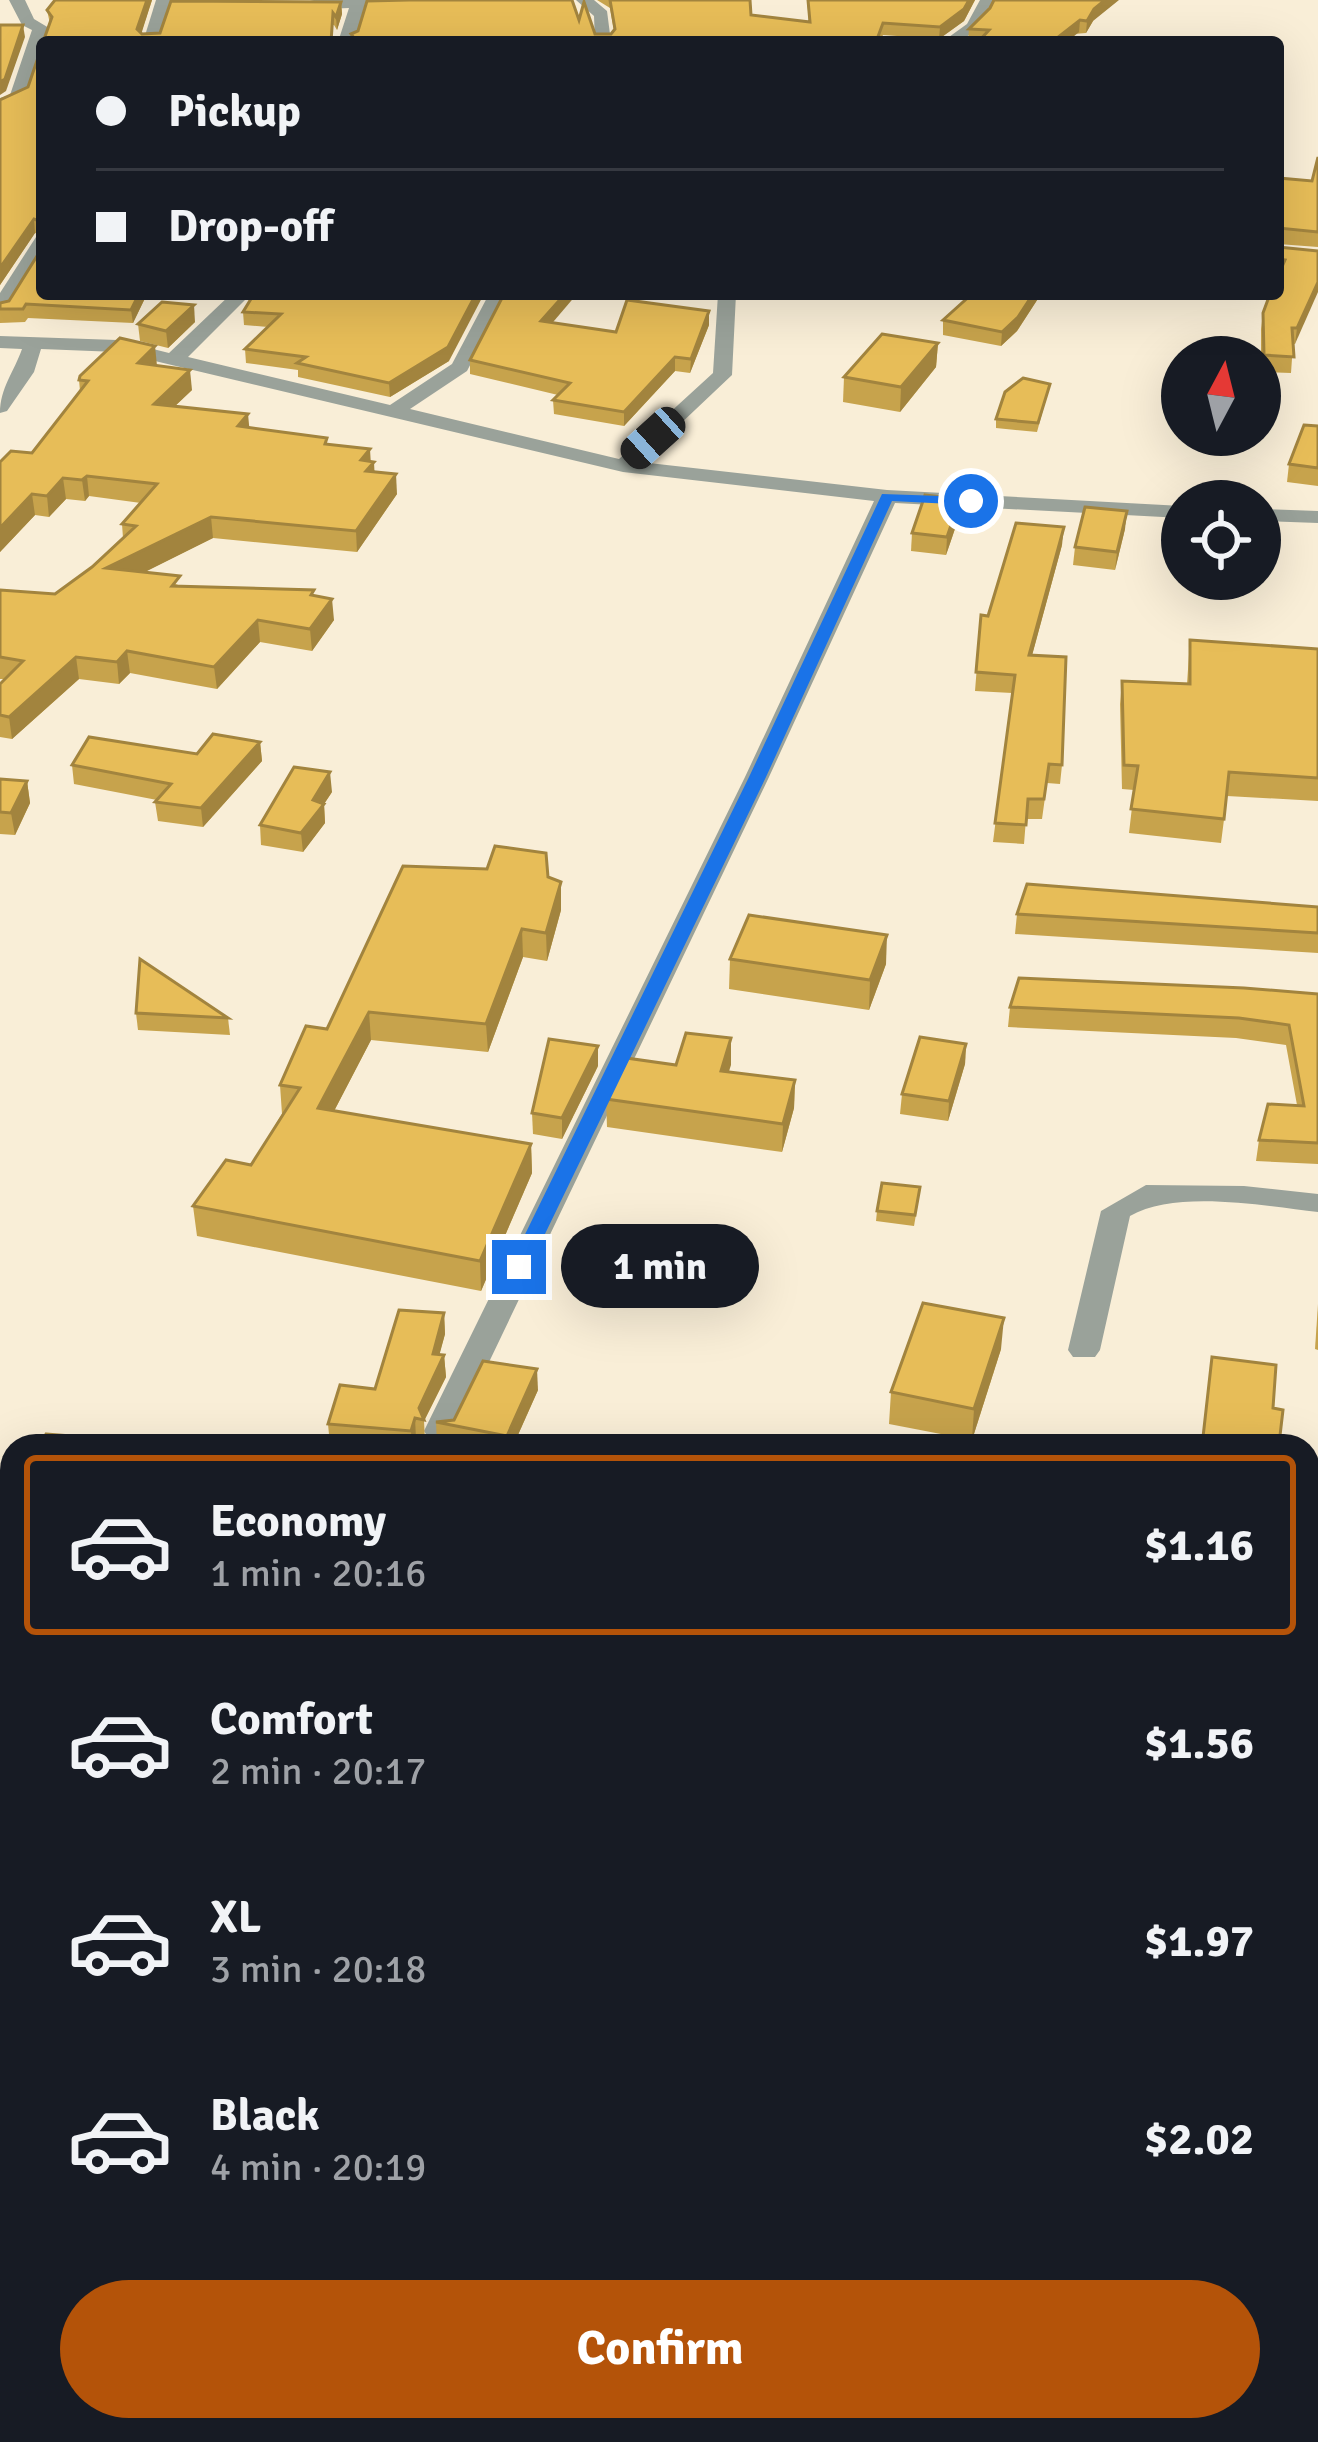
<!DOCTYPE html>
<html lang="en">
<head>
<meta charset="utf-8">
<style>
	body { margin:0; font-family:Signika,sans-serif; background:#242831; color:#f1f3f6; height:100vh; display:flex; flex-direction:column; font-size:45px; white-space:nowrap }
	* { box-sizing:border-box; margin:0 }
	p { font-size:39px; color:#9ea1a6 }
	.icon { flex:none; width:66px; height:66px; fill:none; stroke:currentColor; stroke-width:2; stroke-linecap:round; stroke-linejoin:round }
	.map { position:relative; flex:1; overflow:hidden }
	.panel { position:absolute; left:0px; top:1434px; width:1320px; height:1008px; display:flex; flex-direction:column; background:#171b24; border-radius:36px 36px 0 0; box-shadow:0 12px 48px #0002 }
	.panel>* { flex:none }
	.guide { position:absolute; left:36px; top:36px; width:1248px; height:264px; border-radius:12px; box-shadow:0 12px 48px #0002; display:grid; align-content:center; height:264px; padding:0 60px; background:#171b24 }
	.needle { width:78px; rotate:7deg }
	.buttons { position:absolute; left:1161px; top:336px; display:grid; gap:24px }
	.buttons a { display:grid; place-items:center; width:120px; height:120px; border-radius:50%; background:#171b24; box-shadow:0 12px 48px #0002; font-size:60px }
	.end { position:absolute; width:54px; height:54px; margin:-27px; border:15px solid #1a73e8; background:#fff; box-shadow:0 0 0 6px #fff }
	.from { border-radius:50% }
	.bubble { position:absolute; height:84px; border-radius:42px; background:#171b24; box-shadow:0 12px 48px #0002; font-size:39px; font-weight:700; line-height:84px; text-align:center }
	.car { position:absolute; width:36px; height:72px; margin:-36px -18px; border-radius:15px; box-shadow:0 0 9px 3px #0007; background:linear-gradient(#222 24%,#8ab4d8 0 40%,#222 0 76%,#8ab4d8 0 86%,#222 0) }
	.guide b { display:flex; align-items:center; gap:42px; height:114px; font-size:45px }
	.guide b+b { border-top:3px solid #363941 }
	.guide i { width:30px; height:30px; background:#f1f3f6 }
	ul { padding:21px 0 0; list-style:none }
	li { display:flex; align-items:center; gap:36px; height:180px; margin:0 24px 18px; padding:0 36px; border:6px solid transparent; border-radius:12px }
	li div { flex:1 }
	li b { display:block; font-size:45px }
	li em { font-style:normal; font-weight:700 }
	li.selected { border-color:#b45309 }
	li>.icon { width:108px; height:108px; stroke-width:1.5 }
	.primary-button { display:flex; gap:24px; margin-top:auto; padding:24px 60px }
	.primary-button a { flex:1; height:138px; border-radius:72px; background:#b45309; color:#fff; font-size:48px; font-weight:700; line-height:138px; text-align:center }
	.map>svg:first-child { display:block }
	.lines { fill:none; stroke-linecap:round; stroke-linejoin:round }
	.minor { fill:#9aa29a; fill-rule:evenodd }
	.wall { fill:#c7a34c }
	.shaded-wall { fill:#a2843e }
	.building { fill:#e7bd58; stroke:#a2843e; stroke-width:3 }
	.route { fill:#1a73e8 }
</style>
</head>
<body>
<div class="map">
<svg width="1318" height="2442" viewBox="0 0 1318 2442">
	<rect width="100%" height="100%" fill="#f9eed7"/>
	<g class="lines">
		<g class="minor">
			<polygon points="9,0 25,0 34,19 49,28 25,98 0,108 0,98 10,95 32,30 22,25"/>
			<polygon points="156,0 172,0 159,42 143,42"/>
			<polygon points="488,0 480,5 364,8 354,42 338,42 349,8 300,10 292,5 314,0"/>
			<polygon points="576,0 594,0 607,11 611,42 595,42 594,16"/>
			<path d="M980,0H996C982,25 973,42 942,42L967,24Z"/>
			<polygon points="42,236 42,256 7,312 0,314 0,293 36,237"/>
			<path d="M231,294H251L188,357L390,405L452,364L489,294H507L467,371L410,409L619,459L713,373L718,294H736L732,375L640,462L887,490L1182,506V518L895,503L769,777L456,1431L451,1439H429L424,1431L745,777L874,501L623,472L117,352L41,349L34,372L7,411L0,413C0,388 14,372 22,349L0,348V336L117,340L169,353Z"/>
			<polygon points="1260,509 1318,511 1318,523 1260,521"/>
			<path d="M1146,1185L1244,1186L1318,1194V1212C1265,1206 1176,1189 1130,1216L1100,1350L1095,1357H1073L1068,1350L1101,1211Z"/>
			<polygon points="1308,1711 1318,1712 1318,1740 1308,1739"/>
			<polygon points="0,2132 12,2134 12,2170 0,2168"/>
			<polygon points="12,2260 12,2317 0,2321 0,2264"/>
			<polygon points="1308,2266 1318,2267 1318,2305 1308,2304"/>
		</g>
	</g>
	<g class="wall">
		<polygon points="152,0 141,33 160,33 341,2 342,14 337,30 334,25 43,42 50,24 47,10"/>
		<polygon points="597,0 750,0 751,15 809,22 807,0 975,0 964,21 939,39 883,35 880,42 351,42 351,34 579,20 595,34 611,34 614,31 610,8"/>
		<polygon points="990,8 1093,21 1086,33 978,42 968,41 969,29"/>
		<polygon points="42,46 42,235 35,233 0,285 0,100 28,87"/>
		<polygon points="1318,157 1318,247 1278,244 1278,178 1312,181"/>
		<polygon points="1278,247 1318,251 1295,344 1293,344 1291,373 1261,372 1261,329 1263,313 1278,294"/>
		<polygon points="147,294 133,323 28,318 25,322 0,323 0,303"/>
		<polygon points="254,294 449,361 390,397 298,377 298,370 246,363 245,349 268,327 244,325 243,312"/>
		<polygon points="972,294 1041,294 1017,331 1001,346 943,335 943,320"/>
		<polygon points="195,322 168,348 140,341 138,324"/>
		<polygon points="552,322 616,332 709,325 690,373 675,371 624,426 554,414 553,400 558,395 470,374 470,360"/>
		<polygon points="938,343 936,367 900,412 843,402 844,377"/>
		<polygon points="157,366 192,390 175,406 249,428 327,444 370,449 370,461 375,472 397,494 357,552 213,538 144,572 181,586 315,596 334,620 312,651 260,642 217,689 130,673 119,684 79,679 12,739 0,737 0,684 4,679 0,679 0,590 55,594 92,567 123,538 122,524 141,503 89,496 85,501 66,499 49,517 35,515 0,552 0,462 32,453 80,391 79,380"/>
		<polygon points="1050,384 1037,432 996,428 996,419"/>
		<polygon points="1318,426 1318,486 1287,482 1289,464"/>
		<polygon points="959,517 946,555 911,551 912,533"/>
		<polygon points="1125,529 1115,570 1073,565 1075,547"/>
		<polygon points="1062,545 1032,655 1062,765 1060,784 1047,783 1042,819 1026,819 1024,844 993,842 1012,693 975,691 981,615 988,616"/>
		<polygon points="1190,640 1318,649 1318,801 1227,796 1221,843 1129,833 1134,790 1122,789 1120,704 1122,681 1187,684"/>
		<polygon points="260,742 262,761 203,827 158,821 155,802 157,800 74,784 72,765 197,754"/>
		<polygon points="0,779 27,781 30,803 15,835 0,834"/>
		<polygon points="332,792 324,804 325,823 303,852 261,845 260,825"/>
		<polygon points="1318,907 1318,953 1015,934 1017,914"/>
		<polygon points="561,910 547,961 523,957 488,1052 371,1040 334,1111 531,1144 532,1173 481,1291 197,1236 193,1206 251,1165 282,1114 280,1085 327,1029"/>
		<polygon points="730,959 886,964 869,1010 729,989"/>
		<polygon points="1318,994 1318,1164 1256,1161 1259,1140 1297,1105 1286,1045 1236,1038 1008,1027 1010,1007"/>
		<polygon points="136,1013 228,1018 230,1035 138,1030"/>
		<polygon points="731,1038 729,1072 795,1080 794,1108 782,1152 607,1127 606,1099"/>
		<polygon points="966,1044 965,1064 948,1121 900,1114 902,1094"/>
		<polygon points="598,1066 562,1139 533,1134 532,1113"/>
		<polygon points="919,1197 914,1226 876,1221 877,1211"/>
		<polygon points="1318,1304 1318,1350 1315,1349"/>
		<polygon points="444,1313 445,1334 439,1355 444,1355 446,1377 424,1421 425,1441 416,1439 414,1446 330,1445 328,1424 375,1389"/>
		<polygon points="1001,1349 972,1440 889,1424 891,1392"/>
		<polygon points="538,1390 513,1446 450,1446 437,1444 436,1422 454,1420"/>
		<polygon points="12,1517 12,1638 0,1636 0,1547"/>
		<polygon points="0,1681 12,1682 12,1751 0,1750"/>
		<polygon points="1308,1803 1318,1803 1318,1916 1308,1915"/>
		<polygon points="12,2086 12,2124 7,2102"/>
		<polygon points="153,2430 434,2430 432,2442 150,2442"/>
	</g>
	<g class="shaded-wall">
		<polygon points="147,0 152,0 139,41 137,29"/>
		<polygon points="969,0 975,0 964,21 939,39 940,27"/>
		<polygon points="1105,0 1119,0 1093,21 1086,33 1087,21 1094,9"/>
		<polygon points="341,2 342,14 337,30 336,17"/>
		<polygon points="1080,20 1079,32 1067,42 1052,42"/>
		<polygon points="23,25 25,37 6,91 0,95 0,82"/>
		<polygon points="34,219 35,233 0,285 0,268"/>
		<polygon points="1318,282 1318,292 1295,344 1297,328"/>
		<polygon points="139,294 147,294 133,323 131,310"/>
		<polygon points="476,294 484,294 449,361 390,397 389,383"/>
		<polygon points="565,294 577,294 542,335 541,321"/>
		<polygon points="1033,294 1041,294 1017,331 1001,346 1002,332"/>
		<polygon points="194,305 195,322 168,348 166,331"/>
		<polygon points="709,311 709,325 690,373 691,359"/>
		<polygon points="938,343 936,367 900,412 901,387"/>
		<polygon points="155,346 157,366 138,363"/>
		<polygon points="675,357 675,371 624,426 624,412"/>
		<polygon points="190,370 192,390 156,424 154,404"/>
		<polygon points="248,414 250,435 238,426"/>
		<polygon points="370,449 371,466 374,462 375,482 361,460"/>
		<polygon points="396,474 397,494 357,552 356,531"/>
		<polygon points="87,476 89,496 85,501 82,480"/>
		<polygon points="63,478 66,499 49,517 47,496"/>
		<polygon points="32,494 35,515 0,552 0,528"/>
		<polygon points="960,499 959,517 946,555 947,537"/>
		<polygon points="1127,511 1125,529 1115,570 1117,552"/>
		<polygon points="211,517 213,538 109,590 106,568"/>
		<polygon points="1064,527 1062,545 1027,674 1029,655"/>
		<polygon points="332,599 334,620 312,651 310,629"/>
		<polygon points="258,620 260,642 217,689 214,667"/>
		<polygon points="127,651 130,673 119,684 117,662"/>
		<polygon points="76,657 79,679 12,739 9,717"/>
		<polygon points="260,742 262,761 203,827 201,808"/>
		<polygon points="330,772 332,792 324,804 325,823 303,852 301,833 313,800"/>
		<polygon points="27,781 30,803 15,835 11,813"/>
		<polygon points="561,882 561,910 547,961 546,933"/>
		<polygon points="522,929 523,957 488,1052 486,1024"/>
		<polygon points="887,935 886,964 869,1010 870,980"/>
		<polygon points="369,1012 371,1040 320,1138 318,1108"/>
		<polygon points="731,1038 731,1065 720,1099 721,1071"/>
		<polygon points="966,1044 965,1064 948,1121 949,1101"/>
		<polygon points="598,1046 598,1066 562,1139 562,1118"/>
		<polygon points="795,1080 794,1108 782,1152 783,1124"/>
		<polygon points="531,1144 532,1173 481,1291 480,1261"/>
		<polygon points="444,1313 445,1334 434,1375 433,1354"/>
		<polygon points="1004,1318 1001,1349 972,1440 974,1409"/>
		<polygon points="444,1355 446,1377 424,1421 419,1408"/>
		<polygon points="537,1369 538,1390 513,1446 508,1446 507,1436"/>
		<polygon points="415,1418 416,1439 414,1446 412,1446 411,1431"/>
		<polygon points="12,1973 12,2002 0,2022 0,1992"/>
		<polygon points="231,2430 237,2430 239,2442 229,2442"/>
		<polygon points="427,2430 434,2430 432,2442 424,2442"/>
	</g>
	<g class="building">
		<polygon points="55,0 147,0 137,29 142,34 160,33 171,1 341,2 336,17 333,13 331,42 43,42 52,17 47,10"/>
		<polygon points="409,0 572,0 579,20 584,2 595,34 611,34 615,29 610,0 750,0 751,15 810,22 808,0 969,0 964,9 940,27 883,23 876,42 357,42 351,34 358,31 367,1"/>
		<polygon points="994,0 1105,0 1094,9 1087,21 1080,20 1052,42 978,42 989,30 969,29 990,8"/>
		<polygon points="0,25 23,25 5,79 0,82"/>
		<polygon points="42,46 42,222 34,219 0,268 0,100 28,87"/>
		<polygon points="1318,157 1318,232 1278,228 1278,178 1312,181"/>
		<polygon points="1278,247 1318,251 1318,282 1297,328 1292,328 1294,357 1264,355 1263,313 1270,294 1278,294 1278,276 1285,260 1278,259"/>
		<polygon points="42,248 42,294 139,294 131,310 26,304 23,309 0,309 0,303 9,301"/>
		<polygon points="254,294 476,294 448,347 389,383 297,363 306,357 245,349 281,314 243,312"/>
		<polygon points="504,294 565,294 541,321 616,332 627,300 709,311 691,359 675,357 624,412 553,400 570,383 470,360"/>
		<polygon points="972,294 1033,294 1018,317 1002,332 943,320"/>
		<polygon points="162,302 194,305 166,331 138,324"/>
		<polygon points="882,334 938,343 901,387 844,377"/>
		<polygon points="120,338 155,346 138,363 190,370 154,404 248,414 238,426 327,438 325,444 370,449 361,460 374,462 366,471 396,474 356,531 211,517 106,568 180,576 172,586 314,590 311,595 332,599 310,629 258,620 214,667 127,651 117,662 76,657 9,717 0,715 0,684 23,661 0,657 0,590 55,594 92,567 136,526 122,524 157,484 87,476 82,480 63,478 47,496 32,494 0,528 0,462 11,451 32,453 88,381 79,380 80,376"/>
		<polygon points="1023,378 1050,384 1038,423 996,419 1005,392"/>
		<polygon points="1304,425 1318,426 1318,468 1289,464"/>
		<polygon points="925,495 960,499 947,537 912,533"/>
		<polygon points="1085,507 1127,511 1117,552 1075,547"/>
		<polygon points="1016,523 1064,527 1029,655 1066,657 1062,765 1049,764 1044,799 1028,799 1026,825 995,823 1015,675 976,672 981,615 988,616"/>
		<polygon points="1190,640 1318,649 1318,778 1229,772 1224,819 1131,809 1138,766 1124,765 1122,681 1190,684"/>
		<polygon points="213,734 260,742 201,808 155,802 171,784 72,765 89,737 197,754"/>
		<polygon points="294,767 330,772 313,800 324,804 301,833 260,825"/>
		<polygon points="0,779 27,781 11,813 0,812"/>
		<polygon points="495,846 546,853 548,877 561,882 546,933 522,929 486,1024 369,1012 318,1108 531,1144 480,1261 193,1206 226,1160 251,1165 300,1088 280,1085 306,1026 327,1029 403,866 487,869"/>
		<polygon points="1027,884 1318,907 1318,933 1017,914"/>
		<polygon points="749,915 887,935 870,980 730,959"/>
		<polygon points="140,959 228,1018 136,1013"/>
		<polygon points="1019,978 1244,988 1318,994 1318,1143 1259,1140 1268,1104 1304,1106 1289,1025 1239,1018 1010,1007"/>
		<polygon points="686,1033 731,1038 721,1071 795,1080 783,1124 606,1099 626,1058 676,1065"/>
		<polygon points="920,1037 966,1044 949,1101 902,1094"/>
		<polygon points="549,1039 598,1046 562,1118 532,1113"/>
		<polygon points="882,1183 920,1187 915,1215 877,1211"/>
		<polygon points="923,1303 1004,1318 974,1409 891,1392"/>
		<polygon points="399,1310 444,1313 433,1354 444,1355 419,1408 424,1420 415,1418 411,1431 328,1424 340,1385 375,1389"/>
		<polygon points="1212,1357 1276,1365 1273,1408 1283,1410 1279,1444 1202,1446"/>
		<polygon points="483,1361 537,1369 507,1436 436,1422 454,1420"/>
		<polygon points="46,1434 111,1439 109,1446 41,1446"/>
		<polygon points="12,1517 12,1612 0,1611 0,1547"/>
		<polygon points="0,1681 12,1682 12,1725 0,1724"/>
		<polygon points="1308,1803 1318,1803 1318,1894 1308,1893"/>
		<polygon points="0,1954 12,1958 12,1973 0,1992"/>
		<polygon points="153,2430 231,2430 229,2442 150,2442"/>
		<polygon points="290,2430 427,2430 424,2442 287,2442"/>
		<polygon points="652,2430 950,2430 949,2442 650,2442"/>
		<polygon points="1017,2430 1114,2430 1114,2442 1015,2442"/>
	</g>
	<polygon class="route" points="882,494 971,497 978,501 971,505 892,501 766,777 529,1267 526,1272 512,1272 509,1267 749,777"/>
</svg>
<div class="buttons">
<a><svg class="needle" viewBox="-14 -14 28 28"><path d="M0-13l5 13h-10z" fill="#e53935"/><path d="M0 13l5-13h-10z" fill="#9ea1a6"/></svg></a>
<a><svg class="icon" aria-label="locate" viewBox="0 0 24 24"><circle cx="12" cy="12" r="6"/><path d="M12 2v4M12 18v4M2 12h4M18 12h4"/></svg></a>
</div>
<i class="end from" style="left:971px;top:501px"></i>
<i class="end" style="left:519px;top:1267px"></i>
<div class="bubble" style="left:561px;top:1224px;width:198px">1 min</div>
<i class="car" style="left:653px;top:438px;rotate:228deg"></i>
<div class="guide">
<b><i class="from"></i>Pickup</b>
<b><i></i>Drop-off</b>
</div>
<section class="panel">
<ul>
<li class="selected"><svg class="icon" aria-label="car" viewBox="0 0 24 24"><path d="M5 17H2v-5l4-1 3-4h7l3 4 3 1v5h-3M9 17h6M6 11h13"/><circle cx="7" cy="17" r="2"/><circle cx="17" cy="17" r="2"/></svg><div><b>Economy</b><p>1 min · 20:16</p></div><em>$1.16</em></li>
<li><svg class="icon" aria-label="car" viewBox="0 0 24 24"><path d="M5 17H2v-5l4-1 3-4h7l3 4 3 1v5h-3M9 17h6M6 11h13"/><circle cx="7" cy="17" r="2"/><circle cx="17" cy="17" r="2"/></svg><div><b>Comfort</b><p>2 min · 20:17</p></div><em>$1.56</em></li>
<li><svg class="icon" aria-label="car" viewBox="0 0 24 24"><path d="M5 17H2v-5l4-1 3-4h7l3 4 3 1v5h-3M9 17h6M6 11h13"/><circle cx="7" cy="17" r="2"/><circle cx="17" cy="17" r="2"/></svg><div><b>XL</b><p>3 min · 20:18</p></div><em>$1.97</em></li>
<li><svg class="icon" aria-label="car" viewBox="0 0 24 24"><path d="M5 17H2v-5l4-1 3-4h7l3 4 3 1v5h-3M9 17h6M6 11h13"/><circle cx="7" cy="17" r="2"/><circle cx="17" cy="17" r="2"/></svg><div><b>Black</b><p>4 min · 20:19</p></div><em>$2.02</em></li>
</ul>
<div class="primary-button"><a>Confirm</a></div>
</section>
</div>
</body>
</html>
